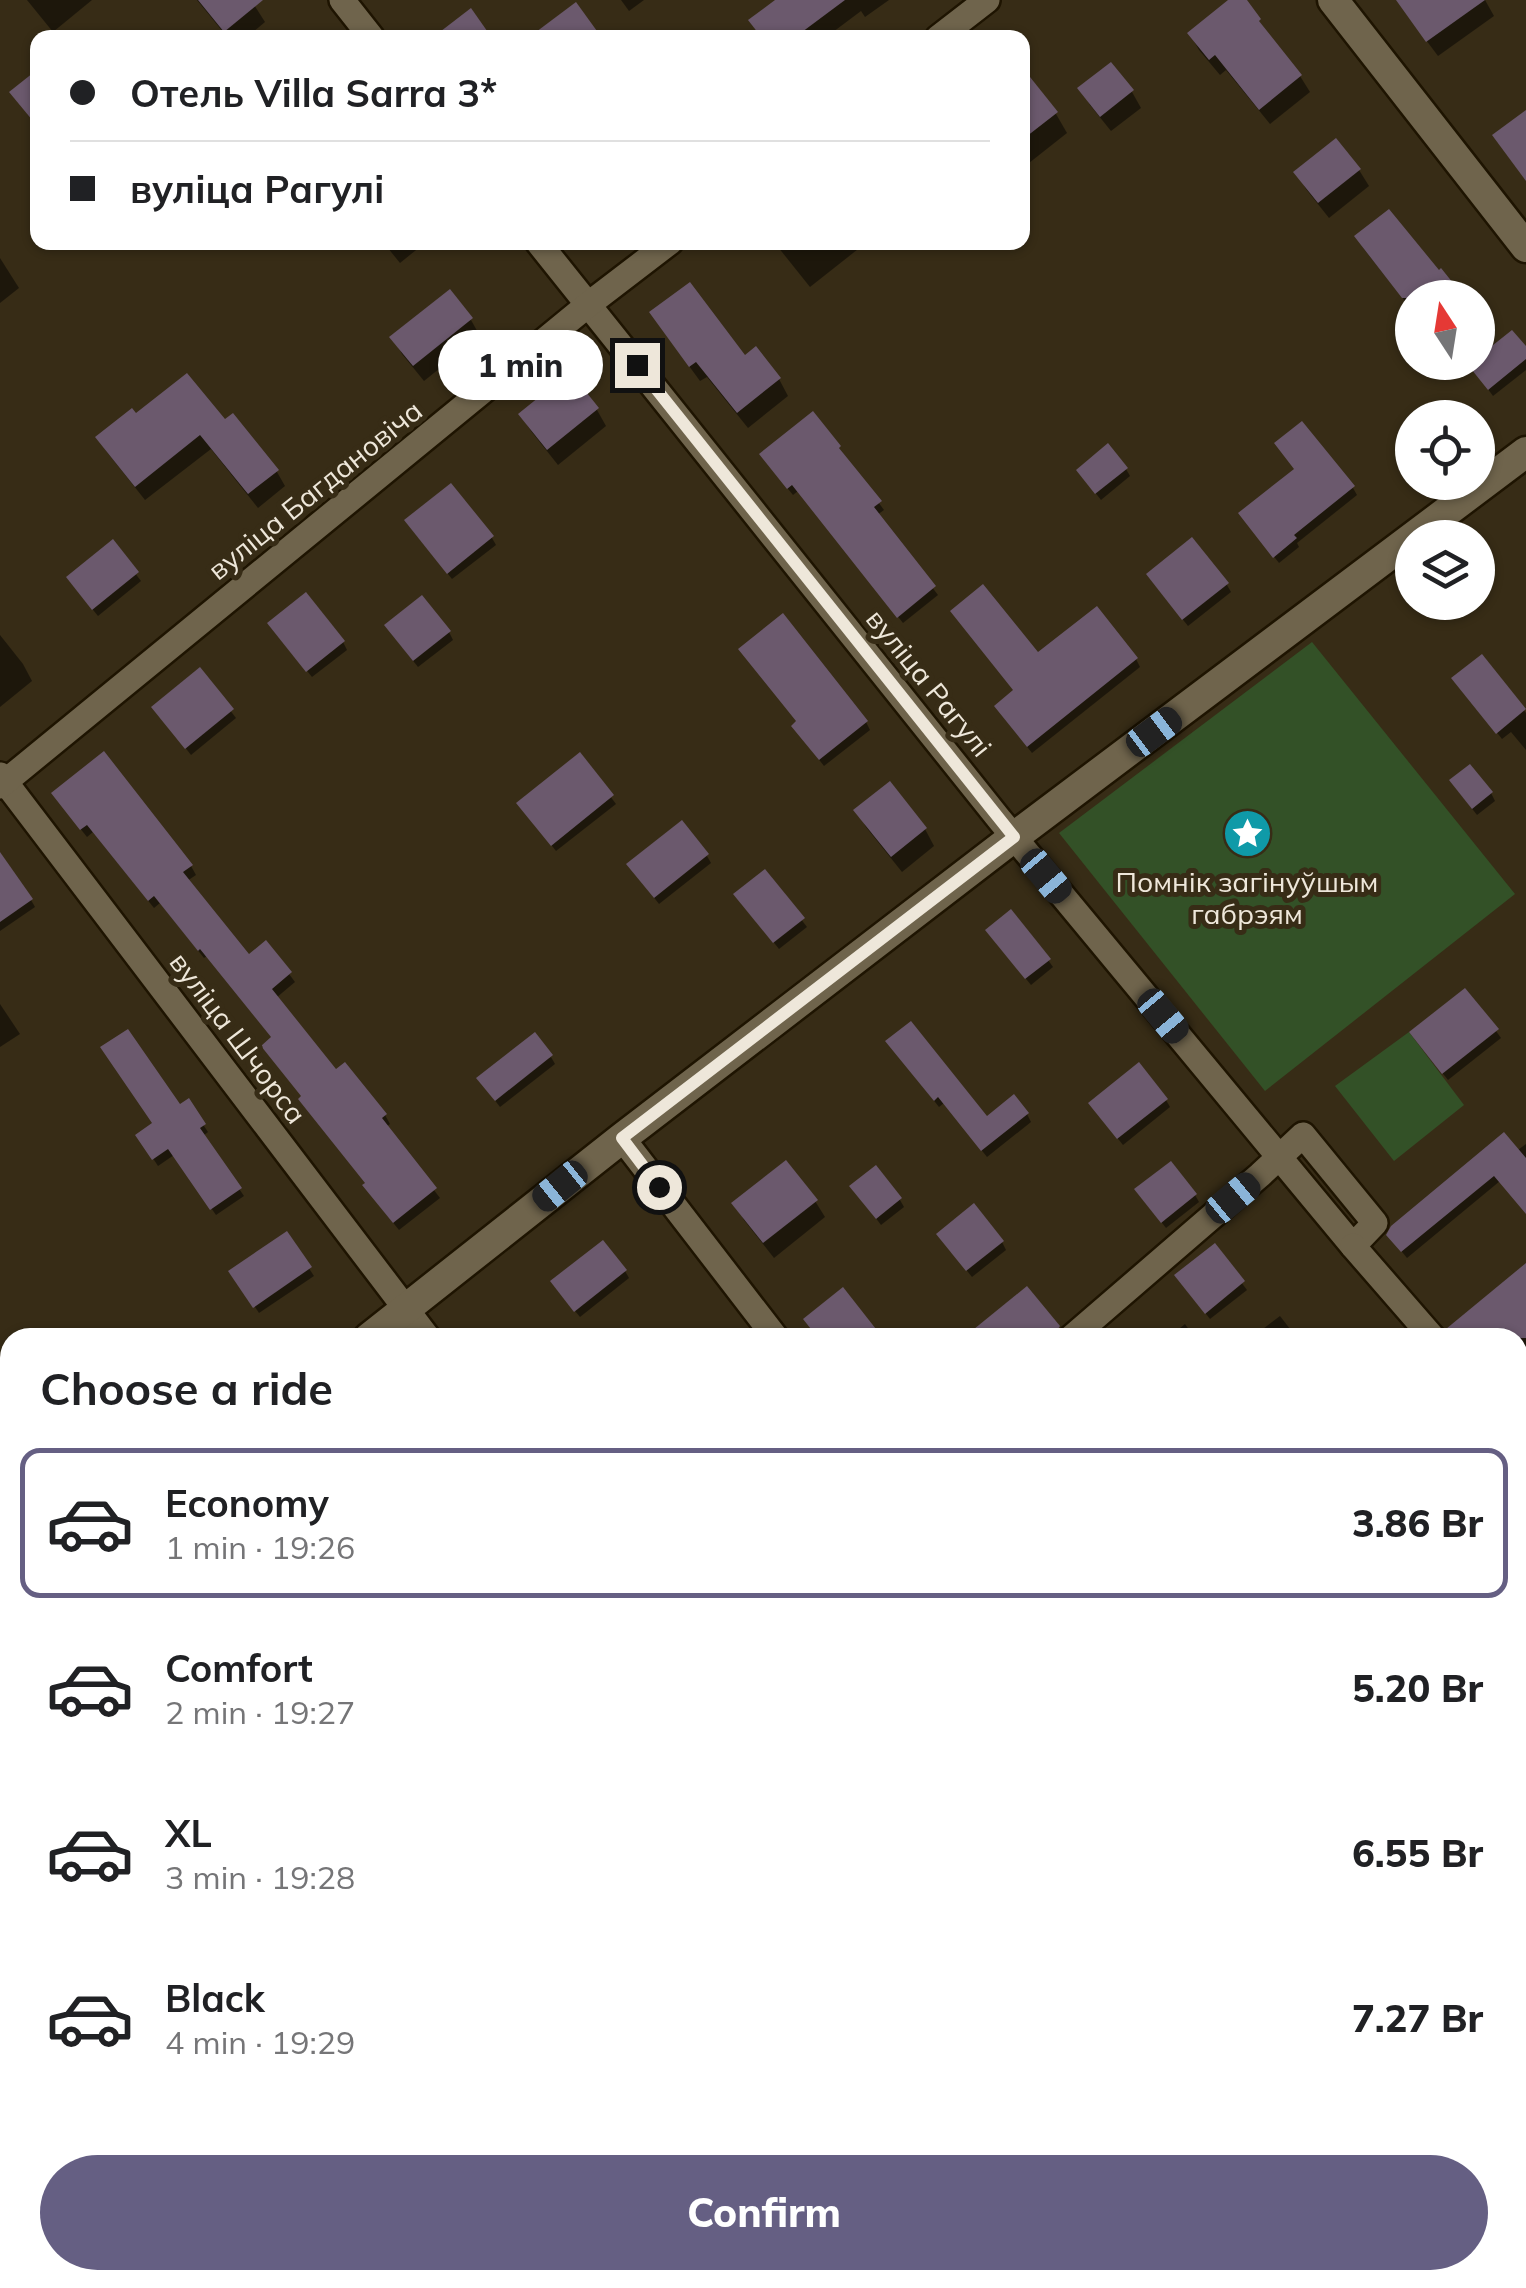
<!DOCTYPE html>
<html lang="en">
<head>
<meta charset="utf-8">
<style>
	body { margin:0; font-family:Mulish,sans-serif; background:#f6f6f6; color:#202124; height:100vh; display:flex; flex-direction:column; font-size:38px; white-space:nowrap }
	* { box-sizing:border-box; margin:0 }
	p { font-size:32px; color:#757577 }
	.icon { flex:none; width:55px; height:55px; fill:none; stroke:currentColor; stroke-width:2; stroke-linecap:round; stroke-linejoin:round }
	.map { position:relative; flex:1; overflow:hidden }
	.sheet { position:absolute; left:0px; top:1328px; width:1528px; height:962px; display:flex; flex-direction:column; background:#fff; border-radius:30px 30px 0 0; box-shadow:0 2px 8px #0004 }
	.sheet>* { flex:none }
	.banner { position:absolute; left:30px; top:30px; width:1000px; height:220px; border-radius:20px; box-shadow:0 2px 8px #0004; display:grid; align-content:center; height:220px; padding:0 40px; background:#fff }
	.needle { width:65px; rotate:348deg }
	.controls { position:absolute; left:1395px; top:280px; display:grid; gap:20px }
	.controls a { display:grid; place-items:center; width:100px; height:100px; border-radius:50%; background:#fff; box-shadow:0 2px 8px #0004; font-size:50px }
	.end { position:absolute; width:45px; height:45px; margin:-22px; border:12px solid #eee7da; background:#111; box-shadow:0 0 0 5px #111 }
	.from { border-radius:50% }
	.bubble { position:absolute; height:70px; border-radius:35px; background:#fff; box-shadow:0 2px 8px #0004; font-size:32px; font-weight:800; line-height:70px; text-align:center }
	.car { position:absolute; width:30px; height:60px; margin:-30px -15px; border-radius:12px; box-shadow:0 0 8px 2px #0007; background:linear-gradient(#222 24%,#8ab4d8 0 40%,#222 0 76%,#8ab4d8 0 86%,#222 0) }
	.banner b { display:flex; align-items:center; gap:35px; height:95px; font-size:38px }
	.banner b+b { border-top:2px solid #e0e0e0 }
	.banner i { width:25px; height:25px; background:#202124 }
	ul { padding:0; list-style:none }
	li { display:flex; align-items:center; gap:30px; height:150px; margin:0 20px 15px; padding:0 20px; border:5px solid transparent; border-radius:20px }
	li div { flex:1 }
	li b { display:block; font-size:38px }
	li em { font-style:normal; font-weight:800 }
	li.current { border-color:#655f83 }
	li>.icon { width:90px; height:90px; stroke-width:1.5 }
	h2 { padding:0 40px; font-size:45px; line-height:120px }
	.button { display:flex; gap:20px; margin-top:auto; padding:20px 40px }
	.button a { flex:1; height:115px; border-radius:60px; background:#655f83; color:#fff; font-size:40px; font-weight:800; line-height:115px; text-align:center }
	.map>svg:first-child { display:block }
	.green { fill:#335127 }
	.shadow { fill:#0007 }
	.building { fill:#6b596d }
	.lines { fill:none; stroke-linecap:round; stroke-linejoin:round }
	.street-casing { stroke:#1e1401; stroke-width:30 }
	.secondary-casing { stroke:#1e1401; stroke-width:35 }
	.street { stroke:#6f644c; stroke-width:25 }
	.secondary { stroke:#6f644c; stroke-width:30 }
	.route { stroke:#eee7da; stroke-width:12 }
	.labels { text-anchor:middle; stroke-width:10; stroke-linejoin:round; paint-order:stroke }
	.street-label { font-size:28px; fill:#eee7da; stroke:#372c16 }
	.poi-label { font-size:28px; fill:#eee7da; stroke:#372c16 }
</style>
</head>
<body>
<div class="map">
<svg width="1526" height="2288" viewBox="0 0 1526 2288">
	<rect width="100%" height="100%" fill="#372c16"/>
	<g class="green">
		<polygon points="1312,642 1515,894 1265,1091 1059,833"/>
		<polygon points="1409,1032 1464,1105 1394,1161 1335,1086"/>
	</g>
	<g class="shadow">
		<polygon points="27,0 92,0 53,32"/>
		<polygon points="197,0 251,0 265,22 246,38 228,38"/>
		<polygon points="621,0 644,0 629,11"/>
		<polygon points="779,0 889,0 865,17 861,11 825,38 762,38"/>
		<polygon points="1232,0 1243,0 1300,76 1310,92 1270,124 1226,70 1220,75 1199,50 1190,34"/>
		<polygon points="1415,0 1485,0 1494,16 1438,56 1414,24"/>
		<polygon points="1022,71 1056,114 1067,133 1029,163 1022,155"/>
		<polygon points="1081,88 1132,92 1141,108 1111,131 1090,105"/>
		<polygon points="1359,170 1369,186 1329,218 1306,189 1297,172"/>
		<polygon points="1357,237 1412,298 1412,310 1364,249"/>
		<polygon points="383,242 426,242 400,263"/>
		<polygon points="774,242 867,242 810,287"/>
		<polygon points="0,258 19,288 0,303"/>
		<polygon points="471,320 480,336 424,381 402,354 393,338"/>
		<polygon points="662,329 744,359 779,379 788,396 748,428 707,377 700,381"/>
		<polygon points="1512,333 1526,351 1526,370 1493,396 1471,366"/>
		<polygon points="597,410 606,426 558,465 531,431 521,415"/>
		<polygon points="136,416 224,423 277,472 285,486 258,508 211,449 145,500 107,452 98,438"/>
		<polygon points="839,448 884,510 877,515 938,595 903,623 798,491 793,495 766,462"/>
		<polygon points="1126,469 1130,476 1101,500 1083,477"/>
		<polygon points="1353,488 1357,495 1297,543 1299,547 1279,563 1245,520"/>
		<polygon points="411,528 492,538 496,545 452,579"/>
		<polygon points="112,543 141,581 98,616 73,585"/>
		<polygon points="1153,582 1227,585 1231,592 1188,626"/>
		<polygon points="275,631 343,642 347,650 312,677"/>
		<polygon points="449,632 453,640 418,667 391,633"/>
		<polygon points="0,635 23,664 32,681 0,707"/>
		<polygon points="1038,656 1136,659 1140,667 1032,753 1001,714"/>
		<polygon points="1481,657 1526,713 1526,750 1511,732 1502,739 1459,685"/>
		<polygon points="200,671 236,718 191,755 159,714"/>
		<polygon points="866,722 870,730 824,766 798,733"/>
		<polygon points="580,756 616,804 556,851 524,810"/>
		<polygon points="1456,788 1491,793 1495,801 1477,815"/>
		<polygon points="59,802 191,866 196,875 187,881 249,957 266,943 295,982 276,998 335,1073 385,1115 390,1124 386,1127 440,1198 399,1230 370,1194 367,1185 303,1098 273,1039 207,956 204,958 160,903 154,908 93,832 87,837"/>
		<polygon points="857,811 925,829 934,846 902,872 866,827"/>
		<polygon points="707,856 711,863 659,904 634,872"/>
		<polygon points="765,872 807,927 779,949 741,901"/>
		<polygon points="0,875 31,900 35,907 0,931"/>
		<polygon points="993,938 1048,960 1053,967 1031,985"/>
		<polygon points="0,1004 20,1034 0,1047"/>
		<polygon points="1496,1031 1501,1038 1448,1080 1416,1040"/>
		<polygon points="892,1048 986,1120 1027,1114 1031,1122 987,1157 944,1103 939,1107"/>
		<polygon points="551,1057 555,1064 500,1107 484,1086"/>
		<polygon points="1166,1100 1170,1107 1123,1145 1095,1110"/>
		<polygon points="188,1102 208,1132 203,1136 244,1196 216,1215 174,1155 158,1166 143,1143 155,1124"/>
		<polygon points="1526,1144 1526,1213 1500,1181 1407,1258 1394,1242"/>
		<polygon points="857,1193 900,1200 904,1207 881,1225"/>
		<polygon points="1195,1195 1199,1202 1166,1228 1142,1197"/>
		<polygon points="815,1201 825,1217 774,1258 744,1220 735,1204"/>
		<polygon points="287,1235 314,1276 259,1313 232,1272"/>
		<polygon points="943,1241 1002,1242 1006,1250 972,1277"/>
		<polygon points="1215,1247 1247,1290 1210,1319 1182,1283"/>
		<polygon points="1526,1267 1526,1400 1518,1407 1518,1338"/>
		<polygon points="625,1271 629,1278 580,1317 557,1289"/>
		<polygon points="1280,1316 1297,1338 1262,1338 1259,1332"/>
		<polygon points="1185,1324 1195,1338 1168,1338"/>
		<polygon points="1058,1328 1062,1335 1059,1338 984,1338"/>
		<polygon points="662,1330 668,1338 653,1338"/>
		<polygon points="0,1722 10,1736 10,1793 0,1800"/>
		<polygon points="1518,1731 1526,1742 1526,1763 1520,1768 1518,1765"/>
		<polygon points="10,1859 10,1917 0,1924 0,1866"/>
		<polygon points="1526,1864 1526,1896 1518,1885 1518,1871"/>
		<polygon points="1526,2023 1526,2087 1518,2094 1518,2030"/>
		<polygon points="10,2159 10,2207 0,2214 0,2165"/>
		<polygon points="1526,2212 1526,2232 1518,2219"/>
		<polygon points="867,2280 915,2280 922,2288 858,2288"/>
		<polygon points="1011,2280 1053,2280 1044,2288 1018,2288"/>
		<polygon points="1240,2280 1290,2280 1297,2288 1246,2288"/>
	</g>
	<g class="building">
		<polygon points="198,0 263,0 224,32"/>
		<polygon points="775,0 845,0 794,38 762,38 748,20"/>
		<polygon points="1228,0 1247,0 1261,19 1259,21 1302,75 1259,110 1215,55 1209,60 1187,33"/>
		<polygon points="1396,0 1485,0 1426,42"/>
		<polygon points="576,2 602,38 528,38"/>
		<polygon points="471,8 492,38 432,38"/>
		<polygon points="1111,62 1134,90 1100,117 1077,88"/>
		<polygon points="1022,67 1058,112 1022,140"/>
		<polygon points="38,69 38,127 9,92"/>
		<polygon points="1526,110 1526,181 1492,135"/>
		<polygon points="1336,138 1361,169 1318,203 1293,172"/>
		<polygon points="1389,209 1439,270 1441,268 1465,298 1402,298 1354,236"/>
		<polygon points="690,282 745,355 756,346 781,378 737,413 696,362 689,367 649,312"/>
		<polygon points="450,289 473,318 413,366 389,337"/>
		<polygon points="1512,330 1526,346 1526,359 1488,390 1468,365 1478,362 1478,357"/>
		<polygon points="570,372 599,408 547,450 518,414"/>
		<polygon points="187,373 225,419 233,413 279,470 248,494 200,435 135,487 95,437 132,408 136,413"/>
		<polygon points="813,411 841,446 839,448 882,501 874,507 936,586 897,618 792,485 787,489 759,454"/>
		<polygon points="1302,421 1355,486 1294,535 1297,538 1273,558 1238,513 1294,469 1274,443"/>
		<polygon points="1108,443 1128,468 1095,494 1076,470"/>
		<polygon points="451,483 494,536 447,574 404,520"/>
		<polygon points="1192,537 1229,583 1182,620 1146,574"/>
		<polygon points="113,539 139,572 92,610 66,577"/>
		<polygon points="983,584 1038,652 1097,606 1138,658 1027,747 994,706 1013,690 950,611"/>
		<polygon points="306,592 345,641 306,672 267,623"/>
		<polygon points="422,595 451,631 413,661 384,625"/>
		<polygon points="783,613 868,721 819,760 791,726 796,721 738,649"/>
		<polygon points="1482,654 1526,709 1496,734 1451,678"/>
		<polygon points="200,667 234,709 185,749 151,707"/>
		<polygon points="104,751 193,865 183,872 249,954 266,940 292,972 272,989 336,1069 345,1062 387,1114 382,1118 437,1188 393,1223 362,1185 365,1183 298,1099 301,1096 261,1046 271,1037 200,949 198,951 154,896 148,901 87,825 80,830 51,793"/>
		<polygon points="580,752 614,795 551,846 516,803"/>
		<polygon points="1470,764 1493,792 1472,809 1449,780"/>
		<polygon points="890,781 927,828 891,857 853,810"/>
		<polygon points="682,820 709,854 654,898 626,864"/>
		<polygon points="0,852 33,899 0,922"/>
		<polygon points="765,869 805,918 773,943 733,894"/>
		<polygon points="1011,909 1051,959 1025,979 985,930"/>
		<polygon points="1465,988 1499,1029 1442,1074 1409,1032"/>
		<polygon points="911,1021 987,1116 1014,1094 1029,1113 981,1151 938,1097 934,1101 885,1041"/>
		<polygon points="128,1029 180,1104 189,1098 206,1124 200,1128 242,1188 210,1210 168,1149 152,1160 135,1135 152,1123 100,1047"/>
		<polygon points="535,1032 553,1055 495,1101 476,1078"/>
		<polygon points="1139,1062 1168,1099 1117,1139 1088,1103"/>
		<polygon points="1504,1132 1526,1158 1526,1214 1494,1176 1401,1252 1386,1235 1391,1226"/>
		<polygon points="786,1160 818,1200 763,1243 731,1203"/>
		<polygon points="1171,1161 1197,1194 1161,1223 1134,1189"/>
		<polygon points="876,1165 902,1198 876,1219 849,1186"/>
		<polygon points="974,1203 1004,1241 966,1271 936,1234"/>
		<polygon points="287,1231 312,1267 253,1308 228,1271"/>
		<polygon points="603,1240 627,1270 574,1312 550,1281"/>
		<polygon points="1215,1243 1245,1281 1205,1314 1174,1275"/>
		<polygon points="1526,1263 1526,1338 1449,1338 1446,1329"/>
		<polygon points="1027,1286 1060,1326 1058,1329 1047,1338 963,1338"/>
		<polygon points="843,1287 883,1338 818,1338 803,1319"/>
	</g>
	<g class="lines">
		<defs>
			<g id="street">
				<polyline points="342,0 372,38"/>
				<polyline points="938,38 987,0"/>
				<polyline points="538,242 999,819 1353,1246 1375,1223 1303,1135 1260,1175 1071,1338"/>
				<polyline points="0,775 428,1338"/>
				<polyline points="0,786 589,304 670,242"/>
				<polyline points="622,1138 776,1338"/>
				<polyline points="1353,1246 1433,1338"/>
				<polyline points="1518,1432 1526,1441"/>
				<polyline points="1518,1508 1526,1501"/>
				<polyline points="1518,2184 1526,2177"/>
				<polyline points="517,2280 523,2288"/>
				<polyline points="1170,2280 1176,2288"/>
				<polyline points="595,2288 605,2280"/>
				<polyline points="1393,2288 1402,2280"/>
			</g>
			<g id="secondary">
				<polyline points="1333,0 1526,247"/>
				<polyline points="369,1338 622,1138 1014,837 1526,452"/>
				<polyline points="0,1622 10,1615"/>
			</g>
		</defs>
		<use href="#street" class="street-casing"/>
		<use href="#secondary" class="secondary-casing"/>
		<use href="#street" class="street"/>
		<use href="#secondary" class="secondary"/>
	</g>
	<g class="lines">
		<polyline class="route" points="637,365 1014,837 622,1138 659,1187"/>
	</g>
	<defs>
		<symbol id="sight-disc" viewBox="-11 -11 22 22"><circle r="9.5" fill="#0f9aa8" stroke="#372c16"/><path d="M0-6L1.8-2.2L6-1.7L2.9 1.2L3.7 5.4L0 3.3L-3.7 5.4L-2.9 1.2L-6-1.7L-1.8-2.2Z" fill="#fff"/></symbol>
	</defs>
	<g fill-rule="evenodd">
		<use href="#sight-disc" x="1220" y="806" width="55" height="55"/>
	</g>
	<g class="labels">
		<g class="street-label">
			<text transform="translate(315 490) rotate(-39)" y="10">вуліца Багдановіча</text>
			<text transform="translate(929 683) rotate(51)" y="10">вуліца Рагулі</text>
			<text transform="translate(238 1038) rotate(53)" y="10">вуліца Шчорса</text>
		</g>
		<g class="poi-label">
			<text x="1247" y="892">Помнік загінуўшым<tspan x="1247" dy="32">габрэям</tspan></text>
		</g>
	</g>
</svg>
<div class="controls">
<a><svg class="needle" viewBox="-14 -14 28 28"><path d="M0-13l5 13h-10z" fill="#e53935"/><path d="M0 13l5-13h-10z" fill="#757577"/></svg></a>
<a><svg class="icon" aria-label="locate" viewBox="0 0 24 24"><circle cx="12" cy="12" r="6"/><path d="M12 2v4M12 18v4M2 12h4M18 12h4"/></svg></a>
<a><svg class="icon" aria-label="layers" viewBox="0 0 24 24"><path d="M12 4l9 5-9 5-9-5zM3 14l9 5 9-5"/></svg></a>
</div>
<i class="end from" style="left:659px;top:1187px"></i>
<i class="end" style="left:637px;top:365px"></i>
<div class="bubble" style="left:438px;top:330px;width:165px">1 min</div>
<i class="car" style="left:1154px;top:732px;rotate:53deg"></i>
<i class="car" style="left:1046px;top:876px;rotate:140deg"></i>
<i class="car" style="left:1163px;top:1016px;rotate:140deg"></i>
<i class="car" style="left:560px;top:1186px;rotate:231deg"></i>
<i class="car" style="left:1233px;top:1198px;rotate:50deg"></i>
<div class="banner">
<b><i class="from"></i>Отель Villa Sarra 3*</b>
<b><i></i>вуліца Рагулі</b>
</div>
<section class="sheet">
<h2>Choose a ride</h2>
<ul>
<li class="current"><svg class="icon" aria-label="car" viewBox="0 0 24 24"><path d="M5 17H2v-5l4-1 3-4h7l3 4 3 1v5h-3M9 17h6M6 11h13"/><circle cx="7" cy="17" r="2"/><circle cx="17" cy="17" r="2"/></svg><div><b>Economy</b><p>1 min · 19:26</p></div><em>3.86 Br</em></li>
<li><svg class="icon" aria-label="car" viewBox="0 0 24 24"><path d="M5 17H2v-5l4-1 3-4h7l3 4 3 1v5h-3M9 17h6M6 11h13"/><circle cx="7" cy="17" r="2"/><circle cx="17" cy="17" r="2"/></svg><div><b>Comfort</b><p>2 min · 19:27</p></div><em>5.20 Br</em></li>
<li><svg class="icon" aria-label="car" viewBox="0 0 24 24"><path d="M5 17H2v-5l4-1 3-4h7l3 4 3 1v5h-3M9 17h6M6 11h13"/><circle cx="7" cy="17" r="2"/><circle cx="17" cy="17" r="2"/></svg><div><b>XL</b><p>3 min · 19:28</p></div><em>6.55 Br</em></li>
<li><svg class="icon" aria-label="car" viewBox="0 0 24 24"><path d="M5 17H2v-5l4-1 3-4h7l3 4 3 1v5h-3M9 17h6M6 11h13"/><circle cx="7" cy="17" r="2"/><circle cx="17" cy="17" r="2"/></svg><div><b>Black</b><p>4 min · 19:29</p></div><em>7.27 Br</em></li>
</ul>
<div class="button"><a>Confirm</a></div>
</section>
</div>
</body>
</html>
